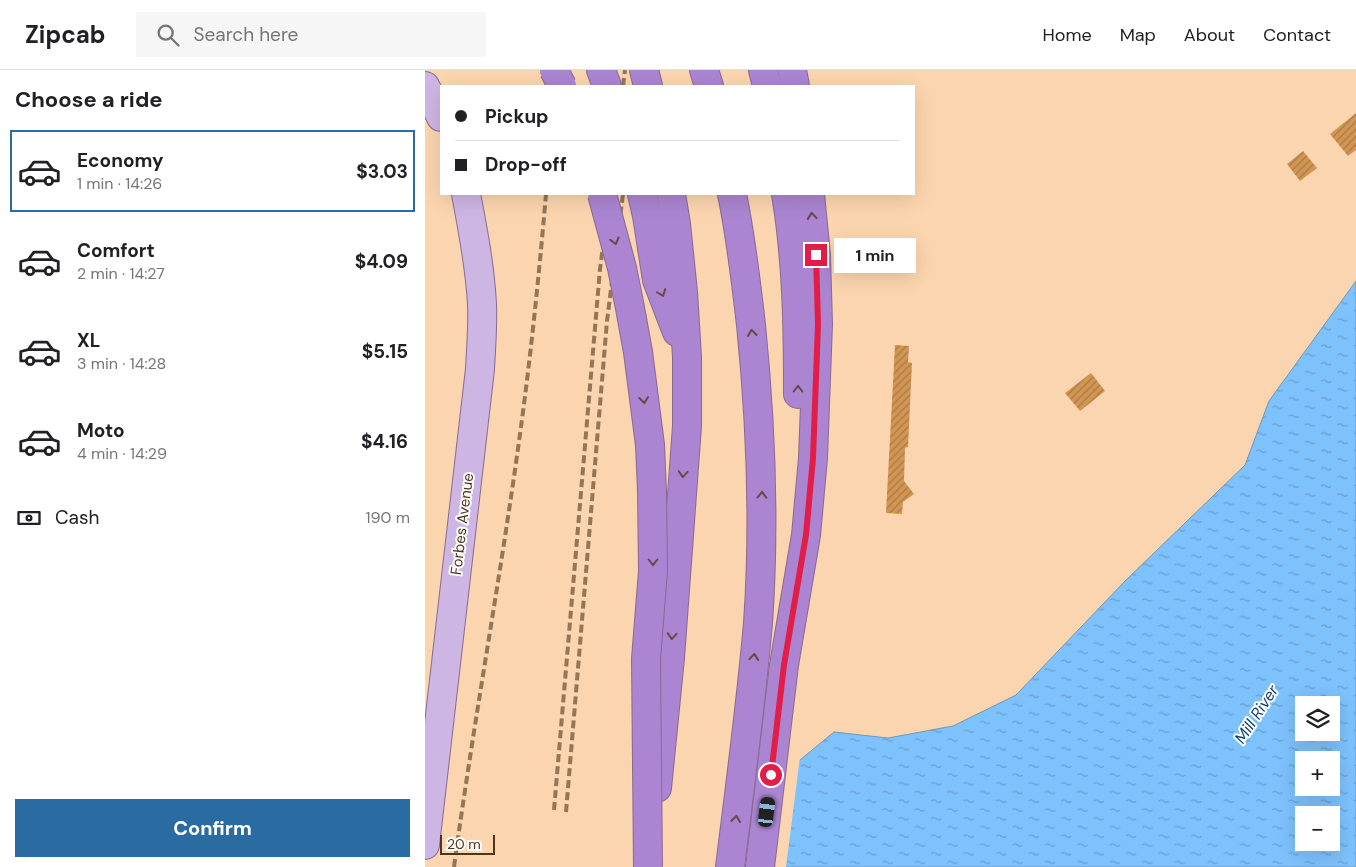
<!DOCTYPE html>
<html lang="en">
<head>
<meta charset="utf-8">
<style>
	body { margin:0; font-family:"DM Sans",sans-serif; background:#f6f6f6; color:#202124; height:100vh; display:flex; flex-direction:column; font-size:19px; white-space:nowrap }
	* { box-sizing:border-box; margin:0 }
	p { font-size:16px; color:#757577 }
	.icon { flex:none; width:28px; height:28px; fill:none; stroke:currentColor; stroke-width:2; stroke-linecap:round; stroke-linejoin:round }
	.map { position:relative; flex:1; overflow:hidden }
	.panel { display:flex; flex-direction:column; background:#fff; width:425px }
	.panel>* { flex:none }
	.top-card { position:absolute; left:15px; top:15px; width:475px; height:110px; border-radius:0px; box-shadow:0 5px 20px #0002; display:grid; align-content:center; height:110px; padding:0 15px; background:#fff }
	.controls { position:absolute; left:870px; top:626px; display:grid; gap:10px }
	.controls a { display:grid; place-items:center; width:45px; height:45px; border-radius:0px; background:#fff; box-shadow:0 5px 20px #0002; font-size:25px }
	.scale { position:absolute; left:15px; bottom:12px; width:55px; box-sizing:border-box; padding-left:5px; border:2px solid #4f351a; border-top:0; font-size:14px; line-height:18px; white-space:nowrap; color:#4f351a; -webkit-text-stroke:4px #fdfdfd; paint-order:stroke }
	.end { position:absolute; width:22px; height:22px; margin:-11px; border:6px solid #e11d48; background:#fff; box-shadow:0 0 0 2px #fff }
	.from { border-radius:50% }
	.bubble { position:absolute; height:35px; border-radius:0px; background:#fff; box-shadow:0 5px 20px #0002; font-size:16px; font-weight:700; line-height:35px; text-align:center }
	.car { position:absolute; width:15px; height:30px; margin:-15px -8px; border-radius:6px; box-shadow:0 0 4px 1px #0007; background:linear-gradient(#222 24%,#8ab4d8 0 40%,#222 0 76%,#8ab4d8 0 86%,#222 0) }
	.top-card b { display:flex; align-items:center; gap:18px; height:48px; font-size:19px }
	.top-card b+b { border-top:1px solid #e0e0e0 }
	.top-card i { width:12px; height:12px; background:#202124 }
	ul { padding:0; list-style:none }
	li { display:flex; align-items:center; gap:15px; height:82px; margin:0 10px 8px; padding:0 5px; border:2px solid transparent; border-radius:0px }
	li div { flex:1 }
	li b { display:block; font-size:19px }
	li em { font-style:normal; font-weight:700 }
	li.current { border-color:#2a6ca2 }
	li>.icon { width:45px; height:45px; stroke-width:1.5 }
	h2 { padding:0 15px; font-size:22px; line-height:60px }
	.pay { display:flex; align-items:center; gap:12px; height:55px; padding:0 15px; font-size:19px }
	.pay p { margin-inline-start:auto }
	.button { display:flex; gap:10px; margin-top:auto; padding:10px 15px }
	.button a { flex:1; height:58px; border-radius:0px; background:#2a6ca2; color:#fff; font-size:20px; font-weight:700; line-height:58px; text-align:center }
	header { display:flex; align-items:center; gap:30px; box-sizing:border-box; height:70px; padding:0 25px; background:#fff; border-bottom:1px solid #e0e0e0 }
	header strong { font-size:24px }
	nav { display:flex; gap:28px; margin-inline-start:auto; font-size:18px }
	.search { width:350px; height:45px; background:#f6f6f6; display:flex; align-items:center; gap:12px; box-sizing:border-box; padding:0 18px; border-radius:0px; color:#757577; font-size:19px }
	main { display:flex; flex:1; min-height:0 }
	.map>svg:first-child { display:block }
	.water { fill:url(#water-ripples); stroke:#6f97b9; fill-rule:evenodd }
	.pier { fill:#fbd5af }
	.building { fill:url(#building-hatch) }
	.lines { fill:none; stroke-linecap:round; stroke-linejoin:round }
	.major-casing { stroke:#8b6991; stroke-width:30 }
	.highway-casing { stroke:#8b6991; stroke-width:30 }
	.major { stroke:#cdb6e3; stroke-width:28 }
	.highway { stroke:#ab85d1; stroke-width:28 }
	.rail { stroke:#947556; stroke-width:4; stroke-dasharray:8 4; stroke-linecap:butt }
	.highway-bridge-casing { stroke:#8b6991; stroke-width:30; stroke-linecap:butt }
	.highway-bridge { stroke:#ab85d1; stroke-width:28 }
	.oneway { stroke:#664948 }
	.route { stroke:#e11d48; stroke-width:6 }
	.labels { text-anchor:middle; stroke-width:4; stroke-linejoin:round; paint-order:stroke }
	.street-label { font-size:15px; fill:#4f351a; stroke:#fdfdfd }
	.water-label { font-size:16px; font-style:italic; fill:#12446a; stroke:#fdfdfd }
</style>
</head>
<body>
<header>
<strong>Zipcab</strong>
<div class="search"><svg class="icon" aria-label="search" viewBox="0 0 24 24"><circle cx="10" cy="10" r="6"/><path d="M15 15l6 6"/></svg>Search here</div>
<nav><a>Home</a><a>Map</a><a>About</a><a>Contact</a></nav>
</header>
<main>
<section class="panel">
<h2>Choose a ride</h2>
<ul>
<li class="current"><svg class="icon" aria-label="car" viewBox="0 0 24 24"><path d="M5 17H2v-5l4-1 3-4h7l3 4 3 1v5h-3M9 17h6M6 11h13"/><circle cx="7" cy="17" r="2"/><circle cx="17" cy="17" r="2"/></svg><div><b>Economy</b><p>1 min · 14:26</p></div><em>$3.03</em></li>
<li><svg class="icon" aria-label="car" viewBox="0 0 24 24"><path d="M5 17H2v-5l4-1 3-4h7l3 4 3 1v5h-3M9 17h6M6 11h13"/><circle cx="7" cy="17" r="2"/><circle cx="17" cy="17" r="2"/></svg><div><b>Comfort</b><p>2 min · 14:27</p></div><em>$4.09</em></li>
<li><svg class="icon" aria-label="car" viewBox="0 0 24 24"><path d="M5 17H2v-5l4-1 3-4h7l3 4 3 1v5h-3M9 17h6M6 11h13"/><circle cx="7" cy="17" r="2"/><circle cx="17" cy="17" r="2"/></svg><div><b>XL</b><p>3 min · 14:28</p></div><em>$5.15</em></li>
<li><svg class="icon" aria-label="car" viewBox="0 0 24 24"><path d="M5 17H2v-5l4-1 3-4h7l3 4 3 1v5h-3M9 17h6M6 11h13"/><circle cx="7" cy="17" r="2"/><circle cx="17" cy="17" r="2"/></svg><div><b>Moto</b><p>4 min · 14:29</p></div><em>$4.16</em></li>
</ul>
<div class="pay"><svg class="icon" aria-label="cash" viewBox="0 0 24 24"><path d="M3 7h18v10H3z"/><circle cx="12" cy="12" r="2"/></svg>Cash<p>190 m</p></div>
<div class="button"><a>Confirm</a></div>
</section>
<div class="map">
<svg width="931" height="797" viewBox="0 0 931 797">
	<defs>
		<pattern id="water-ripples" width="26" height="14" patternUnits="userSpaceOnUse" patternTransform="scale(1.25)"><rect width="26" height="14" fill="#7dc1fd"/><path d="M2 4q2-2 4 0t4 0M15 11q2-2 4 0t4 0" fill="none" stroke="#699ecc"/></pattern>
		<pattern id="building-hatch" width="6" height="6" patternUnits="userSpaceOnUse" patternTransform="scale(1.25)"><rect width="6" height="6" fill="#d19554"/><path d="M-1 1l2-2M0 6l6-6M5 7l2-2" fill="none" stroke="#ac7a45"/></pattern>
	</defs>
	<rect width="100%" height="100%" fill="#fbd5af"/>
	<path class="water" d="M931,211V797H316L358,704L409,662L463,668L528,656L591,625L700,511L820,395L844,331ZM879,635H906V662H879ZM879,690H906V718H879ZM879,745H906V772H879Z"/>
	<polygon class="pier" points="375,687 361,797 314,797 355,703"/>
	<g class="building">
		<polygon points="931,43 931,80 923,86 905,64"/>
		<polygon points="878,81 892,98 875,111 862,94"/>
		<polygon points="470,275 484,276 483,292 487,293 483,377 480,378 479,411 489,424 478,432 477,444 461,443"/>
		<polygon points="666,303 680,321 655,341 640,323"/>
	</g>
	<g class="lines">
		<defs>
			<g id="major">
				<polyline points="0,16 16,47"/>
				<path d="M0,775L55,299C56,278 58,256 57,234C55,197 48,160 41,124"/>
			</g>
			<g id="highway">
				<polyline points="176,0 182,16"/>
				<polyline points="219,0 223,16"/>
				<polyline points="279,0 284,16"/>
				<polyline points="338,0 342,16"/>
				<polyline points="367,0 370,16"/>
				<polyline points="217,124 222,146 232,210 252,262"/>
				<path d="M361,124C372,190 373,257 373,324"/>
				<polyline points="232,718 245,588 262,356 262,287 258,222 251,154 246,124"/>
				<path d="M305,797C315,716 326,634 333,553C340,453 336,354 326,255C321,211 316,167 307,124"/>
				<polyline points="335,797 359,595 381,465 388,388 393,254 391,185 385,124"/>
			</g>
		</defs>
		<use href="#major" class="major-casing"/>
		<use href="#highway" class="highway-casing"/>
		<use href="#major" class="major"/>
		<use href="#highway" class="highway"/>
		<g class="rail">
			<polyline points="117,4 118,0"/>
			<polyline points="131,16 133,0"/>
			<polyline points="198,16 200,0"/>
			<polyline points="129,740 175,199 185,124"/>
			<polyline points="141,742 182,251 198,124"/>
			<path d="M29,797C50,642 79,489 99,334C108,264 115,194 121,124"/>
		</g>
		<defs>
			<g id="highway-bridge">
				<polyline points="129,0 137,16"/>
				<polyline points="177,124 197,198 205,238 213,282 225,375 227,421 228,501 221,589 223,797"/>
			</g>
		</defs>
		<use href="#highway-bridge" class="highway-bridge-casing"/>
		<use href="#highway-bridge" class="highway-bridge"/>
	</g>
	<defs><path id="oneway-chevron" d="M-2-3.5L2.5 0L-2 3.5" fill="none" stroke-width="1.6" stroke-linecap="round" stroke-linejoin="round" transform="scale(1.25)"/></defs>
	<g class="oneway">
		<use href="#oneway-chevron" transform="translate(387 146) rotate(-95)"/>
		<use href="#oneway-chevron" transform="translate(190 171) rotate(75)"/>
		<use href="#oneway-chevron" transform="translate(237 223) rotate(69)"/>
		<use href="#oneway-chevron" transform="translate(327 263) rotate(-96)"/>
		<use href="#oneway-chevron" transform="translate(373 319) rotate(-90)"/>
		<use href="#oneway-chevron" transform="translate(219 330) rotate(83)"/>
		<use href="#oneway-chevron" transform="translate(258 404) rotate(94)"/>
		<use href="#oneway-chevron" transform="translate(337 425) rotate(-89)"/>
		<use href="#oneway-chevron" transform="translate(228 492) rotate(90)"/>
		<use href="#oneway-chevron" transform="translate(247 566) rotate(94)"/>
		<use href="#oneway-chevron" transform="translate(329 587) rotate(-85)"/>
		<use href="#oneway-chevron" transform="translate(311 749) rotate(-83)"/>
	</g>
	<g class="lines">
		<polyline class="route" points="346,705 359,595 381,465 388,388 393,254 391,185"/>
	</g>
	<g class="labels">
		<g class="street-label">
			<text transform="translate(37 454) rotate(-83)" y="5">Forbes Avenue</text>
		</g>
		<g class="water-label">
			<text transform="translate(831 644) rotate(-57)" y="6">Mill River</text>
		</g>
	</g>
</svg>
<div class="controls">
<a><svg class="icon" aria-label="layers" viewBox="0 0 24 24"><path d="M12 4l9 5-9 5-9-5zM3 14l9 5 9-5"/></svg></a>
<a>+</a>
<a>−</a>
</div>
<div class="scale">20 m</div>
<i class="end from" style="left:346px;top:705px"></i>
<i class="end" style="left:391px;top:185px"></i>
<div class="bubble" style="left:409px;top:168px;width:82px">1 min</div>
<i class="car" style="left:342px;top:742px;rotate:7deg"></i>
<div class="top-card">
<b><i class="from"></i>Pickup</b>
<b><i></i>Drop-off</b>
</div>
</div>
</main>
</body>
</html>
